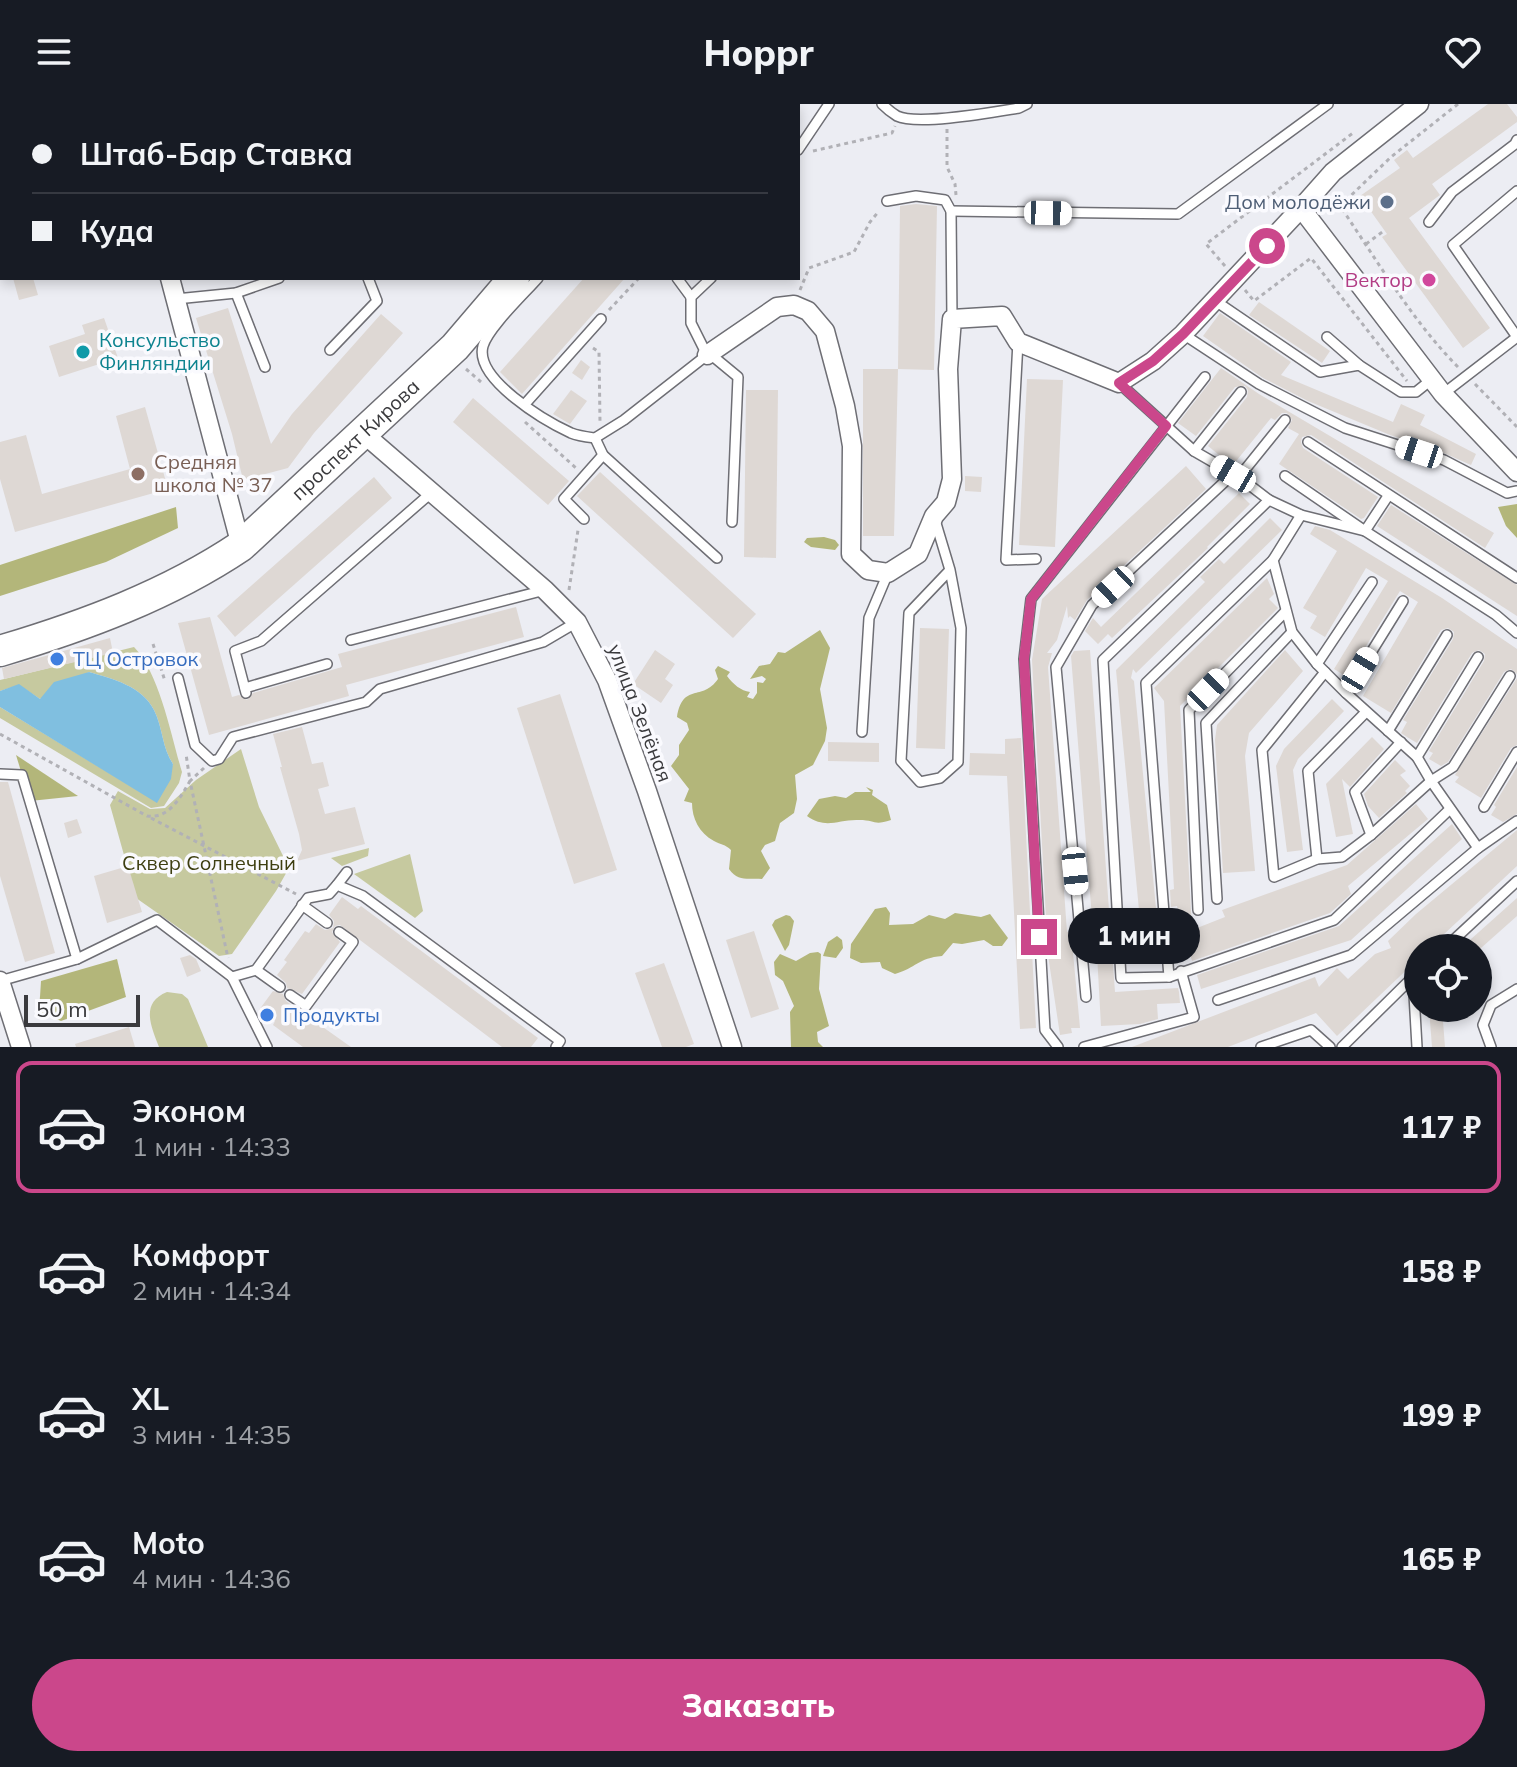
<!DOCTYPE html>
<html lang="ru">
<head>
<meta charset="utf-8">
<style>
	body { margin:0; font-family:Mulish,sans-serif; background:#20242c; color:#f1f3f6; height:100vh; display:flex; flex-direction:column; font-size:30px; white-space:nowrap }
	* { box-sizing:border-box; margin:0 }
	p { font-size:26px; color:#9ea1a6 }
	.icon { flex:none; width:44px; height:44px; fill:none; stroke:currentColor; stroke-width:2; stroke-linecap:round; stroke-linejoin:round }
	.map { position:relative; height:943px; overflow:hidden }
	.drawer { display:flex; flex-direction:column; background:#171b24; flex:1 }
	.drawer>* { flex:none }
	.banner { position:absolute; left:0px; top:0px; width:800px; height:176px; box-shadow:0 4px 12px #0003; display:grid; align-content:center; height:176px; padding:0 32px; background:#171b24 }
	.controls { position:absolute; left:1404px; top:830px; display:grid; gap:16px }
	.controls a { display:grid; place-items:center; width:88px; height:88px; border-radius:50%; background:#171b24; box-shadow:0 4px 12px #0003; font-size:40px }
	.scale { position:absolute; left:24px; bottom:20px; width:116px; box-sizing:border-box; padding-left:8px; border:4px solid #3a3a3d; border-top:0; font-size:22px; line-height:28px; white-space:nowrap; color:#3a3a3d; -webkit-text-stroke:6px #fafafe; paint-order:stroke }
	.end { position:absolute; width:36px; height:36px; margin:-18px; border:10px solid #cb478b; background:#fff; box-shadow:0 0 0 4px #fff }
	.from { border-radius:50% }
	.bubble { position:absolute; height:56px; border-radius:28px; background:#171b24; box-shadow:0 4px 12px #0003; font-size:26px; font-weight:800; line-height:56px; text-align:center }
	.car { position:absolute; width:24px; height:48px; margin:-24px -12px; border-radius:10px; box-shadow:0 0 6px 2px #0007; background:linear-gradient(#fff 24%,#345 0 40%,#fff 0 76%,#345 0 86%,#fff 0) }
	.banner b { display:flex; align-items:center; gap:28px; height:76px; font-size:30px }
	.banner b+b { border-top:2px solid #363941 }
	.banner i { width:20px; height:20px; background:#f1f3f6 }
	ul { padding:14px 0 0; list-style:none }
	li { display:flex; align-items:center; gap:24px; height:132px; margin:0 16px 12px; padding:0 16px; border:4px solid transparent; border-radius:16px }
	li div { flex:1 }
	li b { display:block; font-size:30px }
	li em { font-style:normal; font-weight:800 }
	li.active { border-color:#cb478b }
	li>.icon { width:72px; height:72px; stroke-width:1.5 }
	.button { display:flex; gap:16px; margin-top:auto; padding:16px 32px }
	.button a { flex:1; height:92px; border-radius:48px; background:#cb478b; color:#fff; font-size:32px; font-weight:800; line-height:92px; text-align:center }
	header { display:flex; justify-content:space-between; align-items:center; height:104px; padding:0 32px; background:#171b24; font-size:36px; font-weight:800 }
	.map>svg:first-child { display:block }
	.green { fill:#c6c99f }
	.forest { fill:#b3b67a }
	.water { fill:#80bfe0 }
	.building { fill:#ded8d4 }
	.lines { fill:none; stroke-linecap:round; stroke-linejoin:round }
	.service-casing { stroke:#6e6e74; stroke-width:12 }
	.minor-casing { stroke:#6e6e74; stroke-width:21 }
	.primary-casing { stroke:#6e6e74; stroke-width:33 }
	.path { stroke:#b1b1b6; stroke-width:3; stroke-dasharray:4 4; stroke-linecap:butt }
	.service { stroke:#fff; stroke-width:9 }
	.minor { stroke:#fff; stroke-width:18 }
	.primary { stroke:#fff; stroke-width:30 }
	.route { stroke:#cb478b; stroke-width:10 }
	.service-dot { fill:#5c6f8a; stroke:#fafafe; stroke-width:3 }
	.hotel-dot { fill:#d1479c; stroke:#fafafe; stroke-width:3 }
	.culture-dot { fill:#0f9aa8; stroke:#fafafe; stroke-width:3 }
	.education-dot { fill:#8d6e63; stroke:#fafafe; stroke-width:3 }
	.shop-dot { fill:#3f7fe0; stroke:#fafafe; stroke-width:3 }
	.labels { text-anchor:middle; stroke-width:7; stroke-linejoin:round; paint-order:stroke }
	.service-label { font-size:20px; fill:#4e5e75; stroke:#fafafe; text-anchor:end }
	.hotel-label { font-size:20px; fill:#b23c85; stroke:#fafafe; text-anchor:end }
	.culture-label { font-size:20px; fill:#0d838f; stroke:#fafafe; text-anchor:start }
	.street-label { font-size:20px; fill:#3a3a3d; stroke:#fafafe }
	.education-label { font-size:20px; fill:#785e54; stroke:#fafafe; text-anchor:start }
	.shop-label { font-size:20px; fill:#366cbe; stroke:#fafafe; text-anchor:start }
	.park-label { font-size:20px; fill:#3e3f11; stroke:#fafafe }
</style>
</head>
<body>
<header><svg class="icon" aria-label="menu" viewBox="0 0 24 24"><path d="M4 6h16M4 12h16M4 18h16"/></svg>Hoppr<svg class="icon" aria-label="heart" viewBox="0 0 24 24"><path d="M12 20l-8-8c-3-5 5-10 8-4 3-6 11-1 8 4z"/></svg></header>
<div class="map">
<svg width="1517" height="943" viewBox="0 0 1517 943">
	<rect width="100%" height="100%" fill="#ecedf3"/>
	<g class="green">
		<path d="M134,543C160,570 171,632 182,668L179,679L164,702L151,704L0,614V603L157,698L173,660C162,644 163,624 154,606C142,582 113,575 89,568L40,595L19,581L0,587V576Z"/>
		<polygon points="241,645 259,703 289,764 276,787 232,850 219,852 136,794 110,701 118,687 150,705 165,704 196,676"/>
		<polygon points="369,744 368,752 342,762 331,754"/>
		<polygon points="410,750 423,807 415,814 354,770"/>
		<path d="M167,888L182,890L188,895L208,943H159C151,922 140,899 167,888Z"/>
	</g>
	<g class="forest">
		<polygon points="1517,400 1517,434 1506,422 1498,403"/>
		<polygon points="176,403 178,424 106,458 0,492 0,461"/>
		<polygon points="824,433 835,436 839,441 835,446 811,443 804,438 807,434"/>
		<path d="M820,526L830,544L820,585L827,624L825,637L813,661L795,671L797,695L794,709L780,719L775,737L765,741L761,747L770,764L762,775C747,774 738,778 729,765L731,746C725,740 721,741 714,737C699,729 692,714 692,699L684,697L689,685L671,662L679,651V641L689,626L687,619L677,613C683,578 702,598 718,575L715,566L718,562L730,568L727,572C733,580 741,587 750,588L747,593L753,595L757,589V578L763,579L766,575L762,572L750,575L759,562L770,560L778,548L785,549Z"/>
		<polygon points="16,651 78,692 30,697"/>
		<path d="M866,683L873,686L872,691L887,701L891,716C873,722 876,716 859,716C838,715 827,726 807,712L819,695L835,692L846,694L855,688H871Z"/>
		<path d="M886,803L890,809L889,821L913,820L929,811L945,815L955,809L981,813L990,810L1008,834L1002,842H993L984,836L962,840L953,839L942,852C918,854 916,864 895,870L882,864L880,858L861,859L850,854L851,840L875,805Z"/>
		<polygon points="786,811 790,812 794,817 789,841 785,847 772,821 775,816"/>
		<polygon points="837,832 842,836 843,844 836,854 823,852 828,838"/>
		<polygon points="818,848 821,850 819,885 829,922 817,928 818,938 823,943 791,943 790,908 794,902 783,877 775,871 774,858 780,850 796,857 810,849"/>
		<polygon points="117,855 126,893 61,917 39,908 41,877"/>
	</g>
	<path class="water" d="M89,568C113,575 142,582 154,606C163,624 162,644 173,660L171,675L157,699L0,603V587L19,580L40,595L54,578Z"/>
	<g class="building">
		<polygon points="1488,0 1507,0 1517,13 1517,18 1432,80 1440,91 1409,114 1490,224 1463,244 1382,133 1387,130 1360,92 1400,64 1394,56 1407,46 1413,54"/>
		<polygon points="916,100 937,102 934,266 898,265 900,102"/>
		<polygon points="13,174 33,174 38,191 19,196"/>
		<polygon points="584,174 625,174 522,290 500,268"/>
		<polygon points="1259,198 1330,247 1322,259 1249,211"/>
		<polygon points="228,204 271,340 292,310 381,210 403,229 314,329 288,364 243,376 232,330 196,214"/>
		<polygon points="1220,209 1291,258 1281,271 1393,318 1401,300 1425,311 1420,321 1476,350 1471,361 1419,338 1418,340 1390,331 1308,297 1263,274 1203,232"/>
		<polygon points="104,214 118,254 59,273 49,242 85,230 82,221"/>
		<polygon points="581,256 590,263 582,276 572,269"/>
		<polygon points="1221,264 1259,290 1494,429 1485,444 1311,331 1302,333 1301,338 1303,344 1378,393 1364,414 1361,415 1279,360 1299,330 1288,324 1292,316 1287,309 1282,309 1275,316 1271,314 1233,361 1229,359 1208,342 1247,293 1248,286 1245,282 1235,283 1196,332 1178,319"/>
		<polygon points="863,265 898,265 894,432 863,432"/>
		<polygon points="1027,275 1063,276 1055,443 1019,441"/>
		<polygon points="571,286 587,297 570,320 553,310"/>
		<polygon points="746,286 778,286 776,454 744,453"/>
		<polygon points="473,294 569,377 548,401 453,318"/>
		<polygon points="145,303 168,385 15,428 0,375 0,338 26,331 42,390 130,365 116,312"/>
		<polygon points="1186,362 1206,385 1087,496 1075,516 1070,512 1068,514 1067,502 1057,536 1047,549 1052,549 1048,563 1067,828 1071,827 1080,924 1071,924 1072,929 1060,931 1048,851 1032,556 1042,495"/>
		<polygon points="600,368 756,510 733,534 577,392"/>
		<polygon points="965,372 982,373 981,388 965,387"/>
		<polygon points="374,373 392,394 235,533 217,512"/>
		<polygon points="1239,389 1250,400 1207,443 1208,444 1112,534 1108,530 1098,540 1085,527 1093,514 1101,523"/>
		<polygon points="1391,401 1517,481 1517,512 1377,422"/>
		<polygon points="1270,414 1282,426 1136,569 1133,565 1131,574 1134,577 1156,804 1139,806 1116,566 1205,478 1200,473 1219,455 1224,460"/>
		<polygon points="1315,422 1330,426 1442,494 1517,545 1517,570 1511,565 1504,568 1448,658 1441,662 1429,655 1433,649 1429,647 1484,557 1485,550 1479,546 1472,549 1417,639 1407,633 1401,629 1407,618 1403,616 1453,535 1454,528 1448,524 1441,526 1391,609 1363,592 1418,498 1400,487 1347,573 1334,565 1388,477 1366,464 1325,533 1310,524 1317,512 1303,504 1337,447 1310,430"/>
		<polygon points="1267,474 1274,490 1269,495 1278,504 1180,602 1192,826 1225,813 1222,806 1347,761 1416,700 1428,715 1348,782 1351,790 1330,809 1192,857 1177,802 1171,803 1170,786 1174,785 1164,597 1154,584"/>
		<polygon points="516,503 524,533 346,581 349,592 209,631 178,519 210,513 232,593 239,591 247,596 253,589 342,563 338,550"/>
		<polygon points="920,524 949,525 945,645 916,644"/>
		<polygon points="110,534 113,549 4,575 2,564"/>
		<polygon points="655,546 675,560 665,575 673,581 661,599 633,580"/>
		<polygon points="1090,546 1115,888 1178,884 1179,888 1180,899 1157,900 1158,915 1140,920 1101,922 1095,814 1092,814 1071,552 1074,547"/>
		<polygon points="1285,546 1303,567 1249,629 1245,652 1255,767 1223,769 1215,636 1217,621"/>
		<polygon points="1517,574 1517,641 1511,644 1481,694 1455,678 1459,673 1455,671"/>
		<polygon points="560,590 617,766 574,780 517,604"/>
		<polygon points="1332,595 1344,607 1298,655 1293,666 1303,746 1287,748 1276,662 1284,645"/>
		<polygon points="302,623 312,660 323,658 329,682 318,685 325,710 355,703 365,740 297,757 302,746 299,730 280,663 282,663 273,630"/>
		<polygon points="1372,633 1384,645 1350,683 1342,675 1353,730 1336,733 1326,680"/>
		<polygon points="1021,634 1036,924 1020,925 1007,672 969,671 970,649 1005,650 1005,635"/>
		<polygon points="828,638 879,639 879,658 828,657"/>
		<polygon points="1395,656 1406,667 1400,671 1410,682 1405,687 1407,689 1379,714 1368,702 1364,690"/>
		<polygon points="1517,663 1517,710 1503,718 1491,711 1496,703 1494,701"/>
		<polygon points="0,678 8,678 55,849 25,858 0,772"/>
		<polygon points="77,715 82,729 68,734 64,719"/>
		<polygon points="1452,720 1462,735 1351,836 1201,885 1197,871 1339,822"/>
		<polygon points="1517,726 1517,762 1442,832 1444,834 1438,844 1418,844 1418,855 1337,932 1316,909 1228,943 1132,943 1315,873 1319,883 1337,864 1348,875 1375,850 1391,844 1388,837 1416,810"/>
		<polygon points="128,762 142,808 107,819 94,772"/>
		<polygon points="342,793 358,805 361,802 538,934 531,943 502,943 340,821 335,822 332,828 340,838 302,890 287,884 286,879 277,871 287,858 284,856 305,827 309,829 316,820 325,826 333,824 334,817 329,811"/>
		<polygon points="1517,794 1517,812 1481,844 1461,844"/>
		<polygon points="754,827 779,905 751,914 726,836"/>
		<polygon points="1158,832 1160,857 1144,859 1141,834"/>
		<polygon points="190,851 196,855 201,867 187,873 180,854"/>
		<polygon points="664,859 694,940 686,943 662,943 635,869"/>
		<polygon points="273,887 283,890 286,897 351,943 303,943 273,921 275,917 259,906"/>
		<polygon points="1429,904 1442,904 1445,943 1432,943"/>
		<polygon points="129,923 135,943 76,943 75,940"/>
	</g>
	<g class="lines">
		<defs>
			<g id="service">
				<path d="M882,0C886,4 892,9 897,12C918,22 994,8 1019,4L1027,0"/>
				<polyline points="534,2 535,0"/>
				<polyline points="735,2 736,0"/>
				<polyline points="798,46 829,0"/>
				<polyline points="887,97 916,92 945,96 951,107 952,215"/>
				<polyline points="951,107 1178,110 1328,0"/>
				<polyline points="1429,118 1452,88 1515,40 1517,36"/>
				<path d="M538,174C524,190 488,224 483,242C474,275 545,317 571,329C578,332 587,333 595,334L624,316L707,251"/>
				<polyline points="677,174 691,193"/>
				<polyline points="711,174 691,193 691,219 707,251 715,254 738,273 732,418"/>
				<polyline points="236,189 265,263"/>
				<polyline points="176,195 236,189 279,174"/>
				<polyline points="1214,196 1320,268 1359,261 1401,288 1416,288 1431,276"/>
				<polyline points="1183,230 1259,280 1345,324 1444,356 1507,389 1517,387"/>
				<polyline points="1327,233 1359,261"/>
				<polyline points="1517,233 1453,141 1517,87"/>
				<polyline points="1018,238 1006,456 1036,455"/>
				<polyline points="330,246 377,197 368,174"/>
				<polyline points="1119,279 1194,347 1239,373 1269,396 1301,411 1365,427 1496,511 1517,529"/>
				<polyline points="1443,290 1517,233"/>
				<polyline points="525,300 601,215"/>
				<polyline points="595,334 603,351 717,454"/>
				<polyline points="1308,338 1517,474"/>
				<polyline points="1194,347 1241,288"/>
				<polyline points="1285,372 1365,427 1388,392"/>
				<polyline points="1239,373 1285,316"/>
				<polyline points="1269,396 1103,556 1121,874 1169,873 1334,816 1450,705"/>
				<polyline points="584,415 564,395 603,351"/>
				<polyline points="935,416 950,466 909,509 901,657 920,678 940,674 958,658 961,524 950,466"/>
				<polyline points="1273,456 1301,411"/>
				<polyline points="351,536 545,486"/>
				<polyline points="1317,560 1372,478"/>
				<polyline points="1325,568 1262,646 1274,773 1317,755 1342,753 1371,731 1431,677 1453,663 1510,572"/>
				<polyline points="178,574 195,641 212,657 219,655 233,633 366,598 380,585 543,538 577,518"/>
				<polyline points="245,584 327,560"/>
				<polyline points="246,589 235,547 261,537 431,389"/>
				<polyline points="1346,589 1403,497"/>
				<polyline points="1388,627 1447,531"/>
				<polyline points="862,628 869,514 888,469"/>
				<polyline points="1417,653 1478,553"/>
				<polyline points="0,670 22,671 77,855 0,877"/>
				<polyline points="1484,703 1517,648"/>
				<polyline points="1371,731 1355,688 1401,638"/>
				<polyline points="1317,755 1308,667 1366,608"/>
				<polyline points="337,781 347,768"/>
				<polyline points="1217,795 1206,619 1292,528"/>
				<polyline points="302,801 327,819"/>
				<polyline points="1198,806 1189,606 1286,507"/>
				<polyline points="1445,844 1517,777"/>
				<polyline points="77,855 157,816 232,873"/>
				<polyline points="256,866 280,883"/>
				<polyline points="1169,873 1146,579 1273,456 1292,528 1317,560 1346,589 1417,653 1431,677 1478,744"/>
				<polyline points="1413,873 1417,943"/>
				<polyline points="290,891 306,902 353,838 339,828"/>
				<polyline points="1086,893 1056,563 1092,501 1233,370"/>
				<polyline points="1218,896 1351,851 1478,744 1517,717"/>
				<polyline points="267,943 232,873 256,866 308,794 329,790 337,781 363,792 560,937 556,943"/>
				<polyline points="1058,943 1045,926 1024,555 1031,495 1205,273"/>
				<polyline points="1084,943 1194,913 1181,867"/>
				<polyline points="1261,943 1311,926 1330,943"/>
				<polyline points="1342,943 1418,868"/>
				<polyline points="1491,943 1483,921 1491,901 1517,885"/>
			</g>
			<g id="minor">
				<polyline points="123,0 124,2"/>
				<polyline points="1419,0 1333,68 1301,104 1443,290 1517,368"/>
				<polyline points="170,174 241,442"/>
				<polyline points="707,251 777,203 794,201 808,207 825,227 845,302 852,342 851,450 868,466 888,469 918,450 934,412 946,398 952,375 948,265 952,215 1002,212 1018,238 1119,279 1153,257 1183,230 1301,104"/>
				<polyline points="364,330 545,486 577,518 607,576 647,687 732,943"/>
				<polyline points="0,877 21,943"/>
			</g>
			<g id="primary">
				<polyline points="645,2 646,0"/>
				<path id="s1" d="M0,547C84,522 168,491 241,442L455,243L514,174"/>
			</g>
		</defs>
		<use href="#service" class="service-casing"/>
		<use href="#minor" class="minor-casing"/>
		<use href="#primary" class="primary-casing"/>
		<g class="path">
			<path d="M1458,0L1391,53L1340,102C1377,156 1412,217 1459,264"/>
			<polyline points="947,25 947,63 955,80 956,91"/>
			<polyline points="813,47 892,29 895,22"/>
			<polyline points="1366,140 1385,126"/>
			<polyline points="1225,162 1206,140 1353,29"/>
			<polyline points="800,186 809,164 854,148 870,118 879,107"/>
			<polyline points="1245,186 1254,197 1311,154 1407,277"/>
			<polyline points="609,206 639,174"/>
			<polyline points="593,244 599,248 600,318"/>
			<polyline points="466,265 481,278"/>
			<polyline points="1475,280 1517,323"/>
			<polyline points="525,318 576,364"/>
			<polyline points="569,486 578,426"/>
			<polyline points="153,540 165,577"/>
			<path d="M0,630L147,712C169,715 180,694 190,677L186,650"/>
			<polyline points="204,664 190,677 228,854"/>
			<polyline points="151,714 296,790"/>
			<polyline points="1091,824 1107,823"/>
		</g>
		<use href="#service" class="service"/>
		<use href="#minor" class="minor"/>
		<use href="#primary" class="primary"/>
	</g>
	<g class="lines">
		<polyline class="route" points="1039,833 1024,555 1031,495 1166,322 1119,279 1153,257 1183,230 1267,142"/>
	</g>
	<circle class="service-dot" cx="1387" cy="98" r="8"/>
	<circle class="hotel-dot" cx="1429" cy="176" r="8"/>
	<circle class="culture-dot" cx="83" cy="248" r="8"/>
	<circle class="education-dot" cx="138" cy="370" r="8"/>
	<g class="shop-dot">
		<circle cx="57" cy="555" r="8"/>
		<circle cx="267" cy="911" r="8"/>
	</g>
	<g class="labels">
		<g class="service-label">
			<text x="1371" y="105">Дом молодёжи</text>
		</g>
		<g class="hotel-label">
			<text x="1413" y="183">Вектор</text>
		</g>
		<g class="culture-label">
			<text x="99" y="243">Консульство<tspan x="99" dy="23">Финляндии</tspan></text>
		</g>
		<g class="street-label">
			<text dy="7" stroke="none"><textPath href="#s1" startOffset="420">проспект Кирова</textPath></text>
			<text transform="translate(640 609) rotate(69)" y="7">улица Зелёная</text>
		</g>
		<g class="education-label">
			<text x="154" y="365">Средняя<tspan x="154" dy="23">школа № 37</tspan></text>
		</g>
		<g class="shop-label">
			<text x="73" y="562">ТЦ Островок</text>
			<text x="283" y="918">Продукты</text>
		</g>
		<g class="park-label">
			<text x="209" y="766">Сквер Солнечный</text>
		</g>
	</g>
</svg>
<div class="controls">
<a><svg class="icon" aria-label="locate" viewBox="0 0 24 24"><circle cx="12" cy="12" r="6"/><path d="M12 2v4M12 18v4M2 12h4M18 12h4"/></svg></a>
</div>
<div class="scale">50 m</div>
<i class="end from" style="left:1267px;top:142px"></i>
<i class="end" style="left:1039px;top:833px"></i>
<div class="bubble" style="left:1068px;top:804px;width:132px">1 мин</div>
<i class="car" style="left:1048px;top:109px;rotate:91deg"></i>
<i class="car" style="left:1419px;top:348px;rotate:288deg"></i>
<i class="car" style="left:1233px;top:370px;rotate:300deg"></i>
<i class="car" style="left:1113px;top:483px;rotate:227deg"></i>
<i class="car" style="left:1360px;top:566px;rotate:31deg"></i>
<i class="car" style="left:1208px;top:586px;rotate:44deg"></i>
<i class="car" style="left:1075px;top:767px;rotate:174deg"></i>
<div class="banner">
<b><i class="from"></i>Штаб-Бар Ставка</b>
<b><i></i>Куда</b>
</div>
</div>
<section class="drawer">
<ul>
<li class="active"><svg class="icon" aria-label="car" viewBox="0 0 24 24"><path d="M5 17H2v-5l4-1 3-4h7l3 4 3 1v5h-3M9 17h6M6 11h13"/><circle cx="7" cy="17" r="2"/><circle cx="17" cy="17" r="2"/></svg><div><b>Эконом</b><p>1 мин · 14:33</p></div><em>117 ₽</em></li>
<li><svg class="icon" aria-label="car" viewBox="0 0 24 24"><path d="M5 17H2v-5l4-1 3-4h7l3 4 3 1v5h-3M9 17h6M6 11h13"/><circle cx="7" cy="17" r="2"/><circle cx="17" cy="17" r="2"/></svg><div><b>Комфорт</b><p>2 мин · 14:34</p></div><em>158 ₽</em></li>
<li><svg class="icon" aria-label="car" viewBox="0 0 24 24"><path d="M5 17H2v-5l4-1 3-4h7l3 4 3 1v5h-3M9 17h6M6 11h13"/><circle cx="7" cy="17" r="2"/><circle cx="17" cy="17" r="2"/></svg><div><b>XL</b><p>3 мин · 14:35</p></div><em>199 ₽</em></li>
<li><svg class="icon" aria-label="car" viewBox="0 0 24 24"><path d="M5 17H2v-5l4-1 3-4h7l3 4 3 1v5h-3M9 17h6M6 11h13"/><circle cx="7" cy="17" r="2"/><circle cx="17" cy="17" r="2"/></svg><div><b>Moto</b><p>4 мин · 14:36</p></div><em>165 ₽</em></li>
</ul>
<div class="button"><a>Заказать</a></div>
</section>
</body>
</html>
